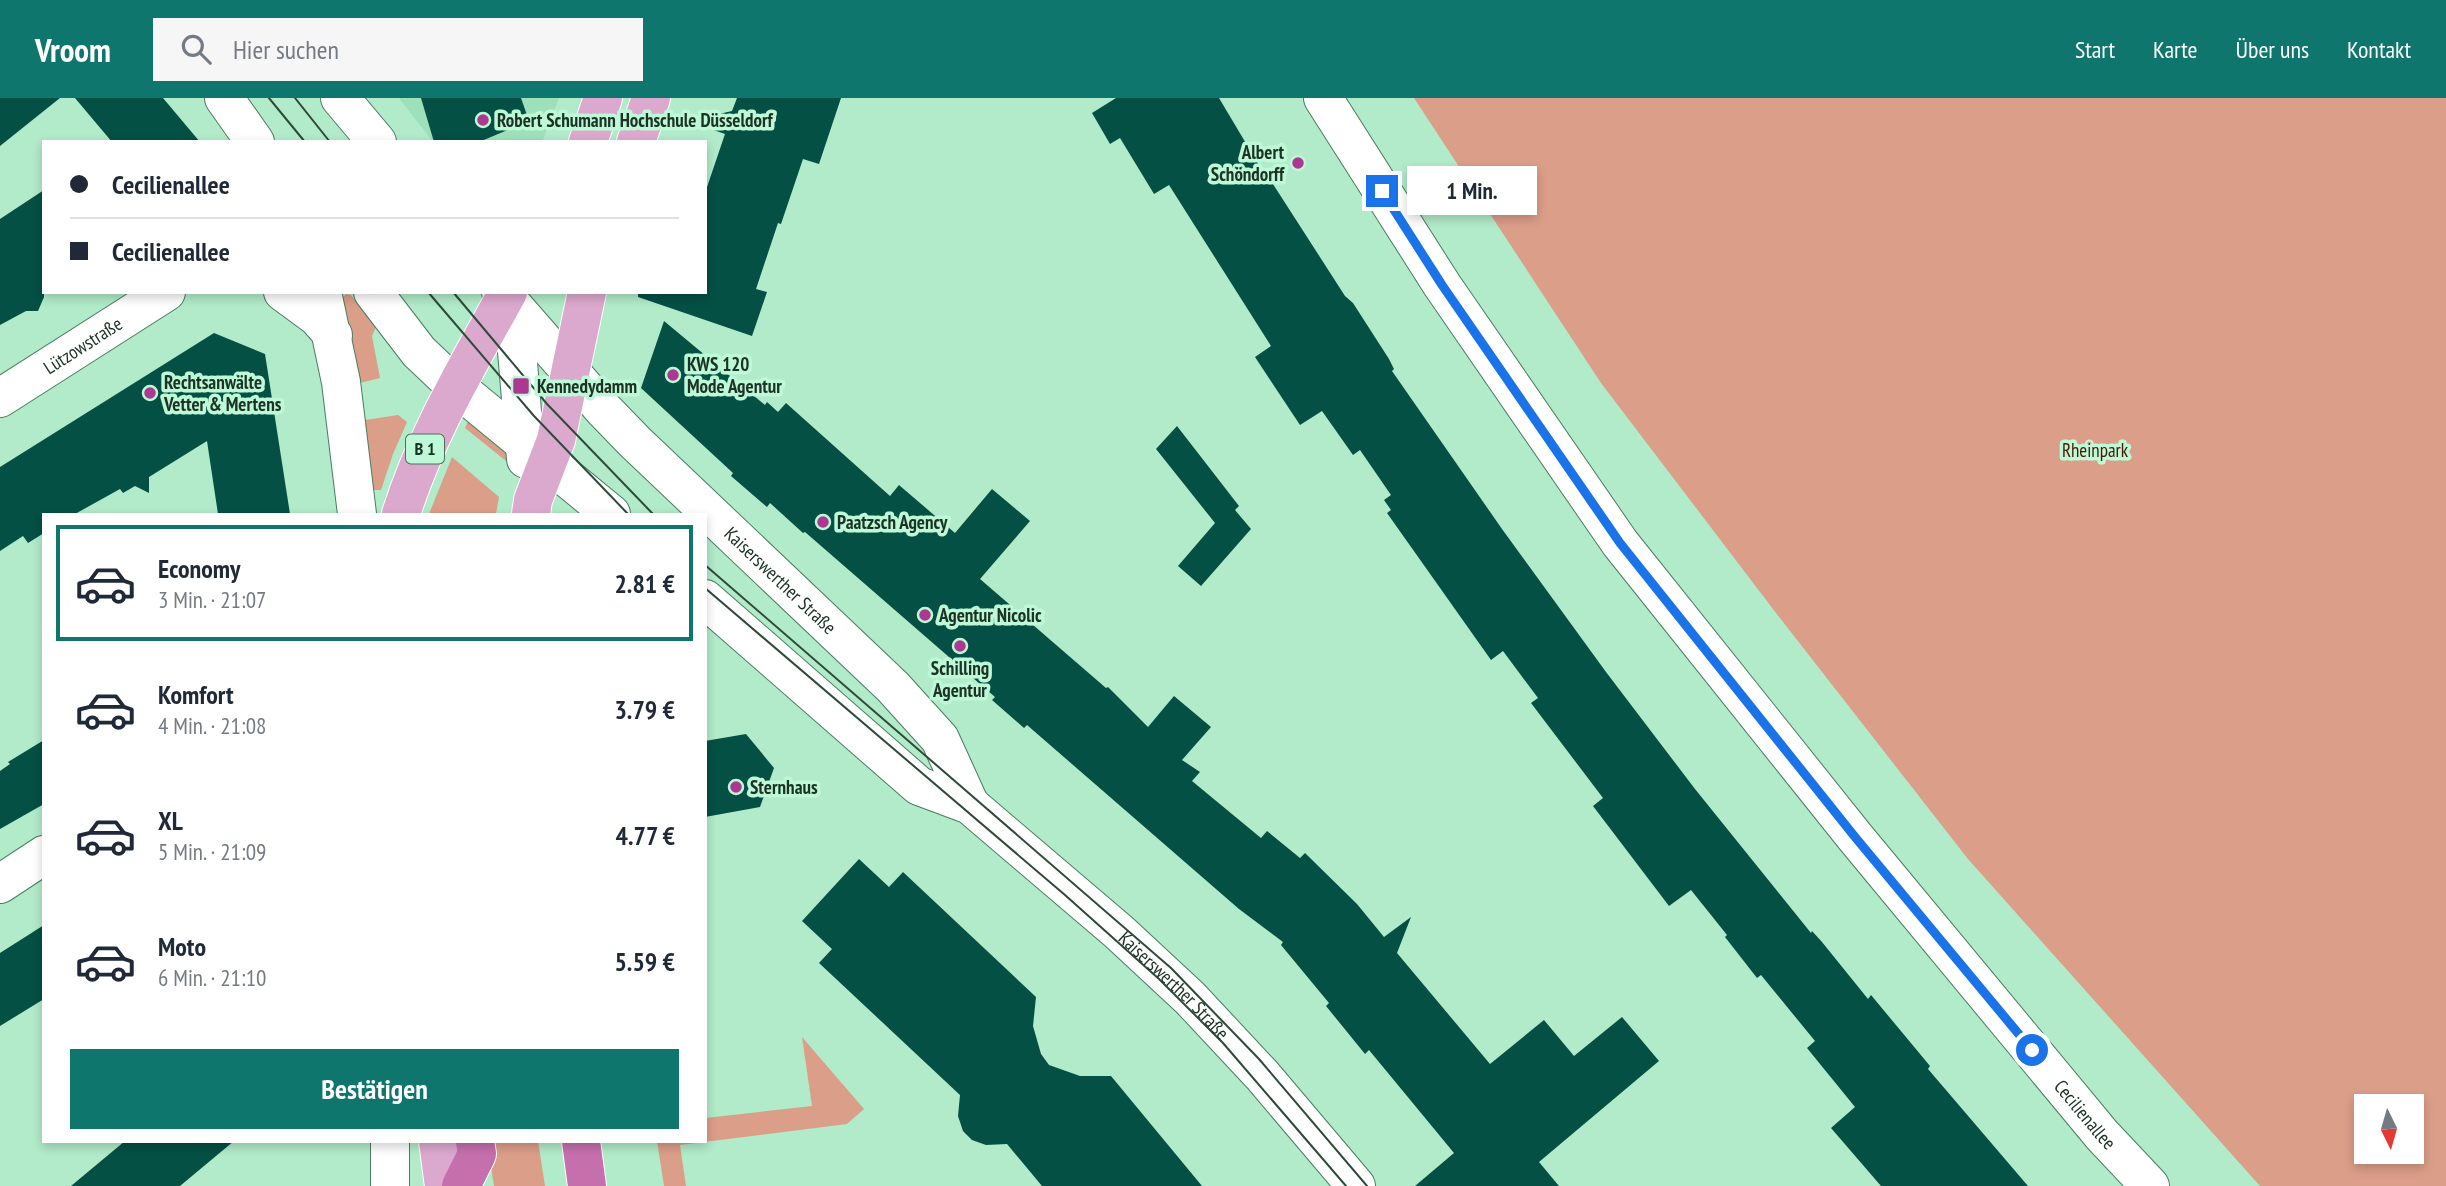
<!DOCTYPE html>
<html lang="de">
<head>
<meta charset="utf-8">
<style>
	body { margin:0; font-family:"PT Sans Narrow",sans-serif; background:#f6f6f7; color:#1f2937; height:100vh; display:flex; flex-direction:column; font-size:26px; white-space:nowrap }
	* { box-sizing:border-box; margin:0 }
	p { font-size:23px; color:#747a83 }
	.icon { flex:none; width:38px; height:38px; fill:none; stroke:currentColor; stroke-width:2; stroke-linecap:round; stroke-linejoin:round }
	.map { position:relative; flex:1; overflow:hidden }
	.side { position:absolute; left:42px; top:415px; width:665px; height:630px; display:flex; flex-direction:column; background:#fff; border-radius:0px; box-shadow:0 4px 10px #0003 }
	.side>* { flex:none }
	.banner { position:absolute; left:42px; top:42px; width:665px; height:154px; border-radius:0px; box-shadow:0 4px 10px #0003; display:grid; align-content:center; height:154px; padding:0 28px; background:#fff }
	.needle { width:46px; rotate:175deg }
	.tools { position:absolute; left:2354px; top:996px; display:grid; gap:14px }
	.tools a { display:grid; place-items:center; width:70px; height:70px; border-radius:0px; background:#fff; box-shadow:0 4px 10px #0003; font-size:35px }
	.end { position:absolute; width:32px; height:32px; margin:-16px; border:9px solid #1a73e8; background:#fff; box-shadow:0 0 0 4px #fff }
	.from { border-radius:50% }
	.bubble { position:absolute; height:49px; border-radius:0px; background:#fff; box-shadow:0 4px 10px #0003; font-size:23px; font-weight:700; line-height:49px; text-align:center }
	.banner b { display:flex; align-items:center; gap:24px; height:66px; font-size:26px }
	.banner b+b { border-top:2px solid #e0e1e3 }
	.banner i { width:18px; height:18px; background:#1f2937 }
	ul { padding:12px 0 0; list-style:none }
	li { display:flex; align-items:center; gap:21px; height:116px; margin:0 14px 10px; padding:0 14px; border:4px solid transparent; border-radius:0px }
	li div { flex:1 }
	li b { display:block; font-size:26px }
	li em { font-style:normal; font-weight:700 }
	li.current { border-color:#0f766e }
	li>.icon { width:63px; height:63px; stroke-width:1.5 }
	.action { display:flex; gap:14px; margin-top:auto; padding:14px 28px }
	.action a { flex:1; height:80px; border-radius:0px; background:#0f766e; color:#fff; font-size:28px; font-weight:700; line-height:80px; text-align:center }
	header { display:flex; align-items:center; gap:42px; box-sizing:border-box; height:98px; padding:0 35px; background:#0f766e; color:#fff }
	header strong { font-size:33px }
	nav { display:flex; gap:38px; margin-inline-start:auto; font-size:24px }
	.search { width:490px; height:63px; background:#f6f6f7; display:flex; align-items:center; gap:18px; box-sizing:border-box; padding:0 24px; border-radius:0px; color:#747a83; font-size:26px }
	.map>svg:first-child { display:block }
	.built { fill:#9de0ba }
	.green { fill:#db9e89; fill-rule:evenodd }
	.building { fill:#045045 }
	.lines { fill:none; stroke-linecap:round; stroke-linejoin:round }
	.street-casing { stroke:#477e60; stroke-width:40 }
	.secondary-casing { stroke:#477e60; stroke-width:40 }
	.primary-casing { stroke:#fff; stroke-width:40 }
	.highway-casing { stroke:#fff; stroke-width:40 }
	.street { stroke:#fff; stroke-width:38 }
	.secondary { stroke:#fff; stroke-width:38 }
	.primary { stroke:#dca9ce; stroke-width:38 }
	.highway { stroke:#c570ad; stroke-width:38 }
	.tram { stroke:#2e4a3a; stroke-width:2 }
	.route { stroke:#1a73e8; stroke-width:9 }
	.poi-dot { fill:#ad3891; stroke:#bdf9d6; stroke-width:2.5 }
	.labels { text-anchor:middle; stroke-width:7; stroke-linejoin:round; paint-order:stroke }
	.shield { fill:#bdf9d6; stroke:#4c6e5a; stroke-width:2 }
	.shield-label { font-size:18px; font-weight:bold; fill:#1b3225 }
	.poi-label { font-size:19px; font-weight:bold; fill:#1b3225; stroke:#bdf9d6; text-anchor:start }
	.street-label { font-size:19px; fill:#1b3225; stroke:#bdf9d6 }
	.park-label { font-size:19px; fill:#4d1603; stroke:#bdf9d6 }
</style>
</head>
<body>
<header>
<strong>Vroom</strong>
<div class="search"><svg class="icon" aria-label="search" viewBox="0 0 24 24"><circle cx="10" cy="10" r="6"/><path d="M15 15l6 6"/></svg>Hier suchen</div>
<nav><a>Start</a><a>Karte</a><a>Über uns</a><a>Kontakt</a></nav>
</header>
<div class="map">
<svg width="2446" height="1088" viewBox="0 0 2446 1088">
	<rect width="100%" height="100%" fill="#b1ebc9"/>
	<polygon class="built" points="399,0 559,0 542,44 433,44"/>
	<g class="green">
		<path d="M1414,0H2446V1088H2260L1968,761L1776,515L1601,285ZM2366,1008H2412V1054H2366Z"/>
		<polygon points="346,196 351,197 376,229 372,238 380,280 360,285 342,200"/>
		<polygon points="398,317 407,324 393,356 381,392 373,392 365,322"/>
		<polygon points="468,323 507,356 506,363 465,330"/>
		<polygon points="452,359 499,399 496,416 429,416"/>
		<polygon points="802,939 864,1011 847,1026 680,1047 686,1088 664,1088 657,1043 705,1043 705,1020 812,1008"/>
		<polygon points="487,1043 538,1043 545,1088 494,1088"/>
	</g>
	<g class="building">
		<polygon points="0,0 60,0 0,48"/>
		<polygon points="75,0 163,0 200,44 112,44"/>
		<polygon points="421,0 521,0 529,23 479,44 434,44"/>
		<polygon points="737,0 841,0 819,66 803,61 781,126 778,125 756,191 767,194 752,238 638,199 638,194 705,194 705,95 725,36 688,23 732,13"/>
		<polygon points="1116,0 1219,0 1269,84 1271,83 1345,198 1353,205 1389,261 1394,271 1392,273 1502,431 1606,574 1695,691 1811,835 1812,833 1822,844 1868,901 1871,897 1930,968 1928,971 2028,1088 1881,1088 1831,1030 1855,1009 1807,950 1815,943 1761,877 1757,880 1725,839 1727,837 1691,792 1669,808 1593,708 1603,700 1531,605 1538,600 1503,553 1491,562 1387,415 1391,412 1384,402 1391,397 1360,352 1353,357 1322,313 1300,327 1255,259 1271,248 1169,87 1154,96 1120,40 1110,46 1092,15"/>
		<polygon points="44,92 44,199 38,213 26,213 0,227 0,121"/>
		<polygon points="664,223 765,307 767,304 778,314 786,305 890,398 899,387 955,435 992,391 1030,423 980,481 1106,590 1108,589 1148,629 1174,598 1211,629 1182,662 1200,674 1192,683 1261,740 1267,733 1300,760 1305,755 1357,806 1384,839 1411,819 1397,855 1490,966 1544,922 1574,958 1622,919 1659,963 1539,1064 1559,1088 1415,1088 1454,1055 1369,952 1365,956 1326,908 1329,905 1281,847 1283,844 1239,811 1027,627 1024,630 992,602 995,599 805,434 803,435 770,405 767,409 731,378 733,375 641,290"/>
		<polygon points="214,235 265,256 290,416 218,416 207,343 149,379 149,395 135,388 123,395 120,391 75,416 44,416 44,435 28,445 23,438 0,453 0,369"/>
		<polygon points="1177,328 1239,408 1235,412 1251,431 1201,488 1178,468 1215,425 1156,351"/>
		<polygon points="746,636 774,670 760,709 705,719 705,643"/>
		<polygon points="44,642 44,706 0,731 0,673 10,666 8,664"/>
		<polygon points="859,761 889,789 903,774 1036,899 1033,928 1041,956 1049,967 1080,978 1111,978 1202,1088 1042,1088 1007,1046 986,1047 972,1042 963,1033 958,1018 960,997 819,865 832,851 802,823"/>
		<polygon points="44,827 44,901 0,928 0,855"/>
		<polygon points="125,1043 234,1043 180,1088 71,1088"/>
	</g>
	<g class="lines">
		<defs>
			<g id="street">
				<polyline points="283,194 317,219 333,237"/>
				<path id="s1" d="M0,300L166,194"/>
				<polyline points="0,786 44,757"/>
				<polyline points="390,1088 390,1043"/>
			</g>
			<g id="secondary">
				<polyline points="224,0 255,44"/>
				<polyline points="340,0 377,44"/>
				<path id="s2" d="M1323,0L1442,187L1620,445L1855,739L2102,1037L2150,1088"/>
				<polyline points="322,194 341,284 357,416"/>
				<polyline points="373,194 419,254 455,288 611,416"/>
				<path id="s3" d="M501,194L604,312L635,344L893,589L940,641L970,707"/>
				<polyline points="506,202 516,241 526,361"/>
				<path id="s4" d="M705,501L919,688L970,707L1119,834L1190,900L1262,977L1356,1088"/>
			</g>
			<g id="primary">
				<polyline points="588,44 603,0"/>
				<polyline points="636,44 651,0"/>
				<path d="M401,416C426,337 468,267 508,194"/>
				<polyline points="531,416 533,402 556,342 587,194"/>
				<polyline points="438,1043 444,1088"/>
			</g>
			<g id="highway">
				<polyline points="581,1043 587,1088"/>
				<polyline points="461,1088 477,1056 475,1043"/>
			</g>
		</defs>
		<use href="#street" class="street-casing"/>
		<use href="#secondary" class="secondary-casing"/>
		<use href="#primary" class="primary-casing"/>
		<use href="#highway" class="highway-casing"/>
		<use href="#street" class="street"/>
		<use href="#secondary" class="secondary"/>
		<use href="#primary" class="primary"/>
		<use href="#highway" class="highway"/>
		<g class="tram">
			<polyline points="269,0 305,44"/>
			<polyline points="295,0 330,44"/>
			<polyline points="428,194 534,318 628,416"/>
			<polyline points="453,194 547,306 653,416"/>
			<polyline points="705,467 1171,870 1259,961 1367,1088"/>
			<polyline points="705,490 1065,797 1159,881 1223,945 1346,1088"/>
		</g>
	</g>
	<g class="lines">
		<polyline class="route" points="1382,93 1442,187 1620,445 1855,739 2032,952"/>
	</g>
	<g class="poi-dot">
		<circle cx="483" cy="22" r="7"/>
		<circle cx="1298" cy="65" r="7"/>
		<circle cx="673" cy="277" r="7"/>
		<rect x="512" y="279" width="18" height="18" rx="3.5"/>
		<circle cx="150" cy="295" r="7"/>
		<circle cx="823" cy="424" r="7"/>
		<circle cx="925" cy="517" r="7"/>
		<circle cx="960" cy="548" r="7"/>
		<circle cx="736" cy="689" r="7"/>
	</g>
	<g class="labels">
		<rect class="shield" x="406" y="336.5" width="38" height="29" rx="5"/>
		<g class="shield-label">
			<text x="425" y="357">B 1</text>
		</g>
		<g class="poi-label">
			<text x="497" y="29">Robert Schumann Hochschule Düsseldorf</text>
			<text x="1284" y="61" text-anchor="end">Albert<tspan x="1284" dy="22">Schöndorff</tspan></text>
			<text x="687" y="273">KWS 120<tspan x="687" dy="22">Mode Agentur</tspan></text>
			<text x="164" y="291">Rechtsanwälte<tspan x="164" dy="22">Vetter &amp; Mertens</tspan></text>
			<text x="537" y="295">Kennedydamm</text>
			<text x="837" y="431">Paatzsch Agency</text>
			<text x="939" y="524">Agentur Nicolic</text>
			<text x="960" y="577" text-anchor="middle">Schilling<tspan x="960" dy="22">Agentur</tspan></text>
			<text x="750" y="696">Sternhaus</text>
		</g>
		<g class="street-label">
			<text dy="7" stroke="none"><textPath href="#s1" startOffset="98">Lützowstraße</textPath></text>
			<text dy="7" stroke="none"><textPath href="#s3" startOffset="402">Kaiserswerther Straße</textPath></text>
			<text dy="7" stroke="none"><textPath href="#s4" startOffset="611">Kaiserswerther Straße</textPath></text>
			<text dy="7" stroke="none"><textPath href="#s2" startOffset="1272">Cecilienallee</textPath></text>
		</g>
		<g class="park-label">
			<text x="2095" y="359">Rheinpark</text>
		</g>
	</g>
</svg>
<div class="tools">
<a><svg class="needle" viewBox="-14 -14 28 28"><path d="M0-13l5 13h-10z" fill="#e53935"/><path d="M0 13l5-13h-10z" fill="#747a83"/></svg></a>
</div>
<i class="end from" style="left:2032px;top:952px"></i>
<i class="end" style="left:1382px;top:93px"></i>
<div class="bubble" style="left:1407px;top:68px;width:130px">1 Min.</div>
<div class="banner">
<b><i class="from"></i>Cecilienallee</b>
<b><i></i>Cecilienallee</b>
</div>
<section class="side">
<ul>
<li class="current"><svg class="icon" aria-label="car" viewBox="0 0 24 24"><path d="M5 17H2v-5l4-1 3-4h7l3 4 3 1v5h-3M9 17h6M6 11h13"/><circle cx="7" cy="17" r="2"/><circle cx="17" cy="17" r="2"/></svg><div><b>Economy</b><p>3 Min. · 21:07</p></div><em>2.81 €</em></li>
<li><svg class="icon" aria-label="car" viewBox="0 0 24 24"><path d="M5 17H2v-5l4-1 3-4h7l3 4 3 1v5h-3M9 17h6M6 11h13"/><circle cx="7" cy="17" r="2"/><circle cx="17" cy="17" r="2"/></svg><div><b>Komfort</b><p>4 Min. · 21:08</p></div><em>3.79 €</em></li>
<li><svg class="icon" aria-label="car" viewBox="0 0 24 24"><path d="M5 17H2v-5l4-1 3-4h7l3 4 3 1v5h-3M9 17h6M6 11h13"/><circle cx="7" cy="17" r="2"/><circle cx="17" cy="17" r="2"/></svg><div><b>XL</b><p>5 Min. · 21:09</p></div><em>4.77 €</em></li>
<li><svg class="icon" aria-label="car" viewBox="0 0 24 24"><path d="M5 17H2v-5l4-1 3-4h7l3 4 3 1v5h-3M9 17h6M6 11h13"/><circle cx="7" cy="17" r="2"/><circle cx="17" cy="17" r="2"/></svg><div><b>Moto</b><p>6 Min. · 21:10</p></div><em>5.59 €</em></li>
</ul>
<div class="action"><a>Bestätigen</a></div>
</section>
</div>
</body>
</html>
